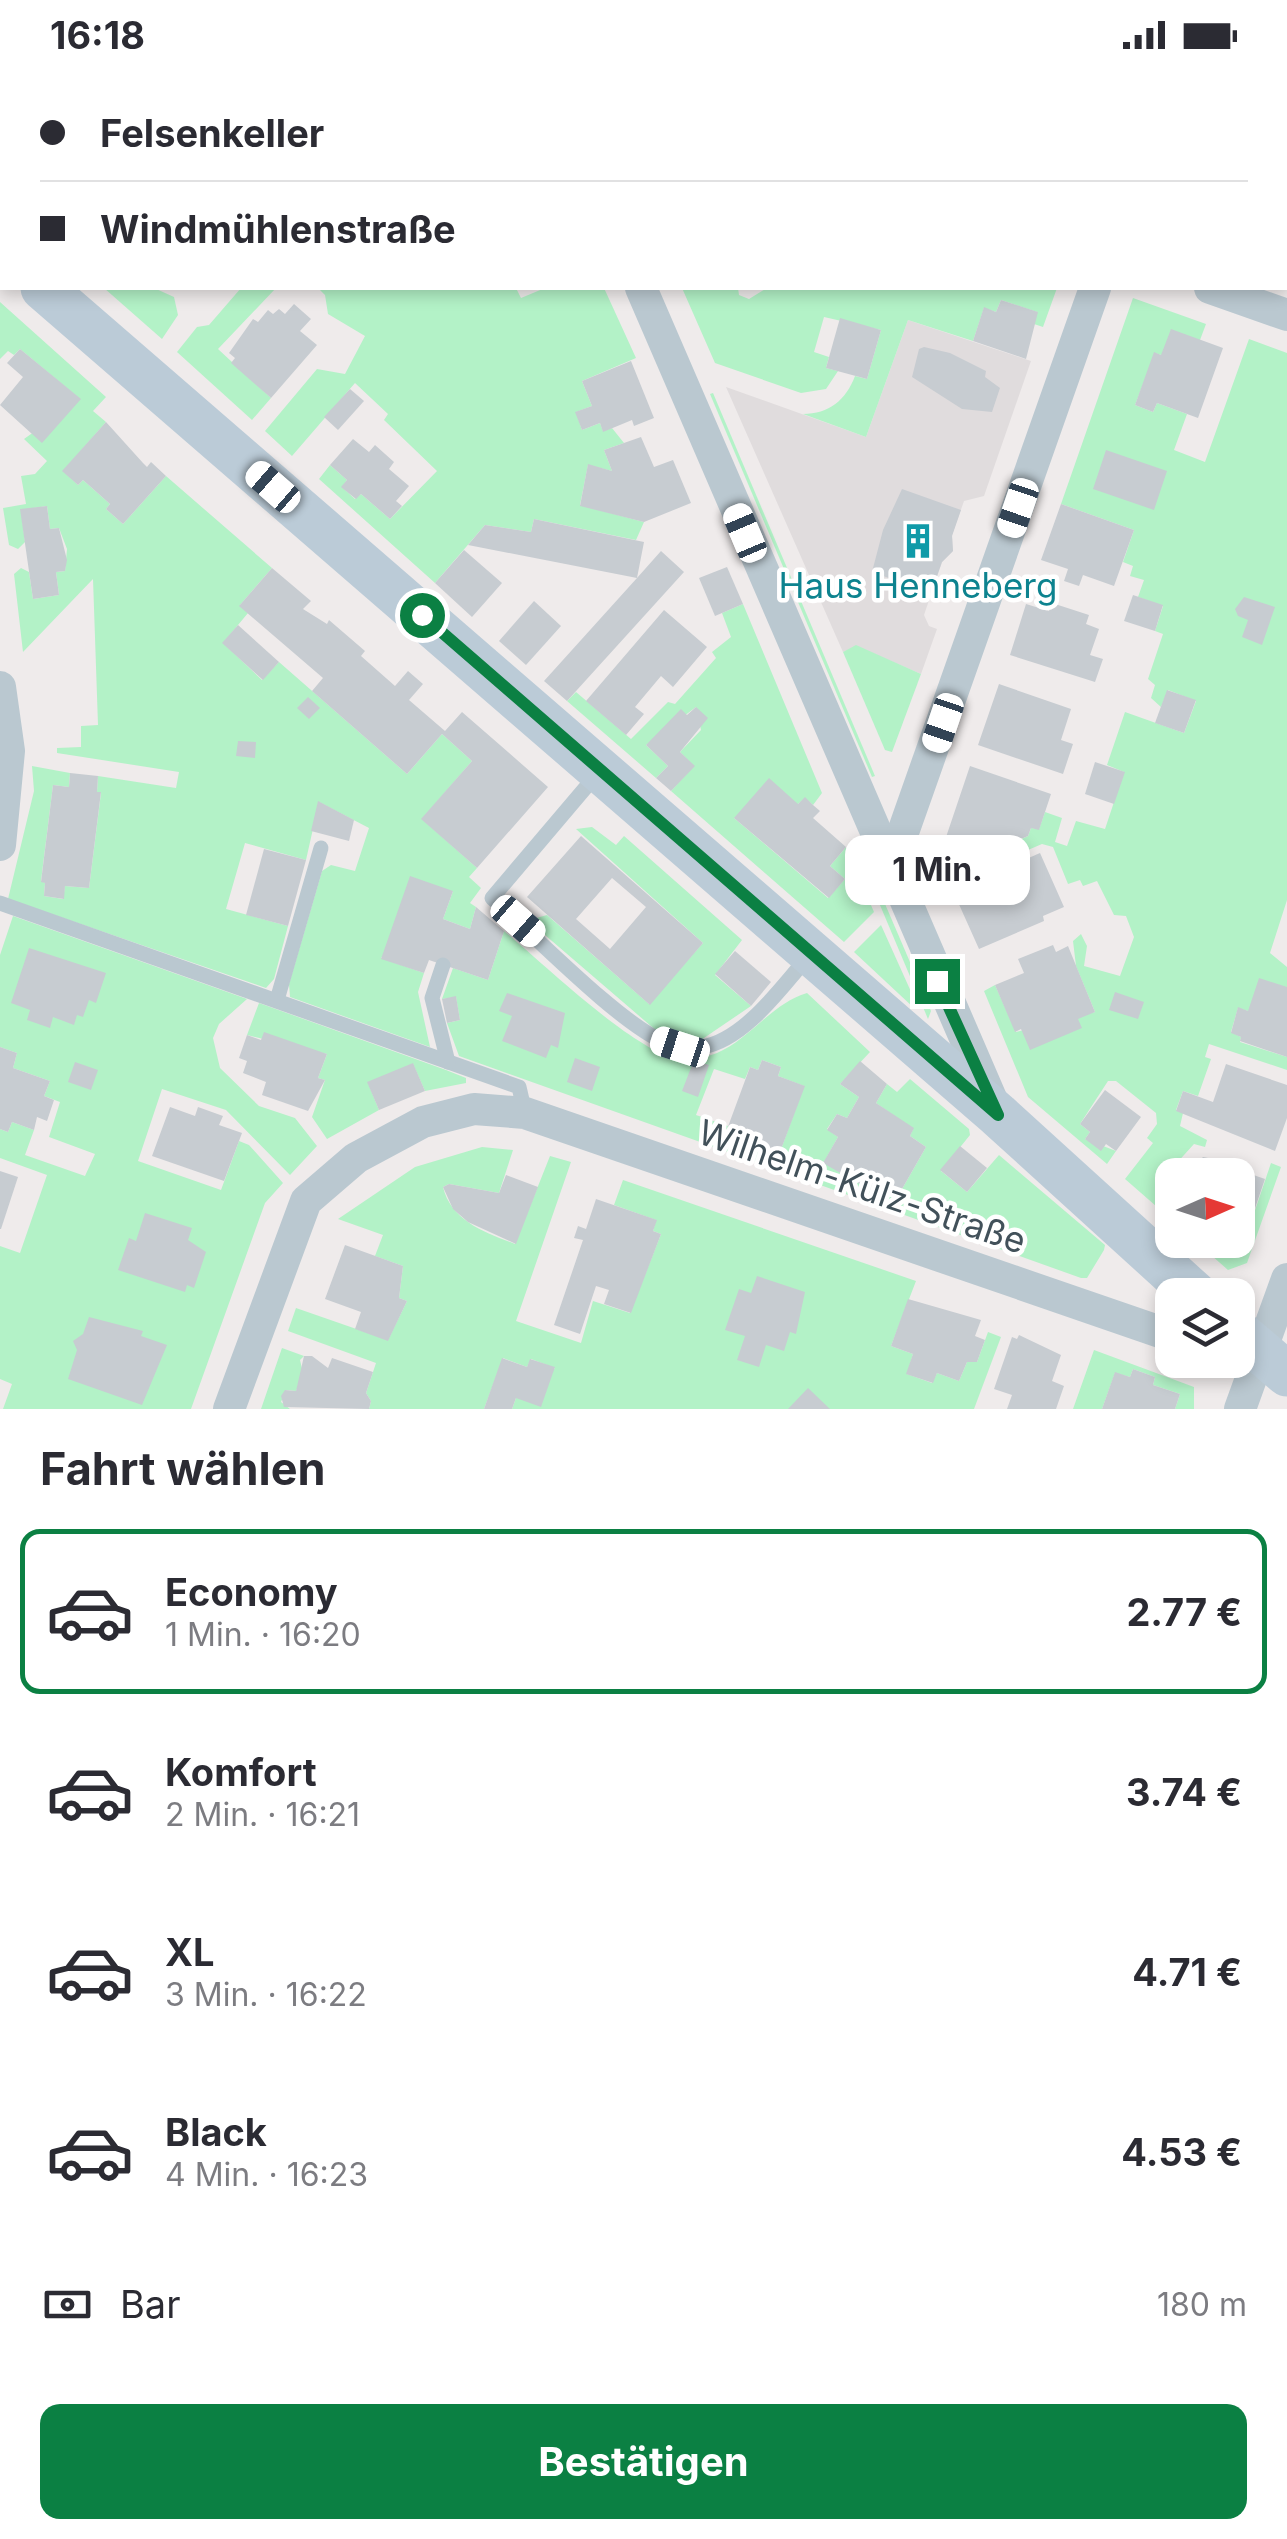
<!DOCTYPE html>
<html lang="de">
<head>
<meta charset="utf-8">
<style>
	body { margin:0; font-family:Inter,sans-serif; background:#f7f7f7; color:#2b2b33; height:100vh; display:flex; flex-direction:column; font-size:38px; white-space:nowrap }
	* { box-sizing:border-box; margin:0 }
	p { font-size:32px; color:#7c7c81 }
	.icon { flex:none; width:55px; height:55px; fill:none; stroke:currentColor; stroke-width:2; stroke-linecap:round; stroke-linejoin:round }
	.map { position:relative; height:1339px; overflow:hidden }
	.panel { display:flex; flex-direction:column; background:#fff; flex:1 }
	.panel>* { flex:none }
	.guide { position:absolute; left:0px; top:0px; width:1288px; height:220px; box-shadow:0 5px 15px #0003; display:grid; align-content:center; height:220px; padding:0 40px; background:#fff }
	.needle { width:65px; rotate:87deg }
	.fabs { position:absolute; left:1155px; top:1088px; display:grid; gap:20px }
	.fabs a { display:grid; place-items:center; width:100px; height:100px; border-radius:20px; background:#fff; box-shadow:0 5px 15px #0003; font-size:50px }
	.end { position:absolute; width:45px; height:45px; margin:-22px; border:12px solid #0b8043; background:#fff; box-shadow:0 0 0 5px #fff }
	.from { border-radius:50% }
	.bubble { position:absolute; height:70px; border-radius:20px; background:#fff; box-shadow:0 5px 15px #0003; font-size:32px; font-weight:700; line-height:70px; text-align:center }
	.car { position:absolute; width:30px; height:60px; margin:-30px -15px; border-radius:12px; box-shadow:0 0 8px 2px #0007; background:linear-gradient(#fff 24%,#345 0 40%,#fff 0 76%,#345 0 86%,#fff 0) }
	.guide b { display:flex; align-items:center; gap:35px; height:95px; font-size:38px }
	.guide b+b { border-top:2px solid #e1e1e2 }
	.guide i { width:25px; height:25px; background:#2b2b33 }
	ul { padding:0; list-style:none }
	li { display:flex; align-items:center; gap:30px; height:165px; margin:0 20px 15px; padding:0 20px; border:5px solid transparent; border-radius:20px }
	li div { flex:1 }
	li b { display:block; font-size:38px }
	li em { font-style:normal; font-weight:700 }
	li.active { border-color:#0b8043 }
	li>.icon { width:90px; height:90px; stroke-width:1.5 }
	h2 { padding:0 40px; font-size:45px; line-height:120px }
	.pay { display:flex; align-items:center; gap:25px; height:110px; padding:0 40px; font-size:38px }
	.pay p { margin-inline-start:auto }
	.button { display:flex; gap:20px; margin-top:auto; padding:20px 40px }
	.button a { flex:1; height:115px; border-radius:20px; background:#0b8043; color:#fff; font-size:40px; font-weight:700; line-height:115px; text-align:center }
	.status { display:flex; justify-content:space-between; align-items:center; height:70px; padding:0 50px; background:#fff; direction:ltr }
	.status svg { height:28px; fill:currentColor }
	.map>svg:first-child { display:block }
	.education { fill:#e0dcdd }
	.green { fill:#b3f2c7; fill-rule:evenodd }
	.building { fill:#c7ccd1; fill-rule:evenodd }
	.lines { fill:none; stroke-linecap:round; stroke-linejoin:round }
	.lane { stroke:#bac8d0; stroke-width:15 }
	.street { stroke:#bac8d0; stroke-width:32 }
	.secondary { stroke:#bbcbd7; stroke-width:45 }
	.route { stroke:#0b8043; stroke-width:12 }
	.labels { text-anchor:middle; stroke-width:9; stroke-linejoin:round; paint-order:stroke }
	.culture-label { font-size:35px; fill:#0d838f; stroke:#fff }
	.street-label { font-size:35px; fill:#42515a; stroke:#fff }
</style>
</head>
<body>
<div class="status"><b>16:18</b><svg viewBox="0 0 49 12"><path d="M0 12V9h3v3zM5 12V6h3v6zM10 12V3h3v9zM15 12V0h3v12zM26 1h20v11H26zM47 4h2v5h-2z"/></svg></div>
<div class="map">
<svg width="1287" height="1339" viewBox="0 0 1287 1339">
	<rect width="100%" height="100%" fill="#efebeb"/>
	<polygon class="education" points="908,250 1031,291 984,426 964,431 952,465 953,481 942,492 924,545 929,556 937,559 921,604 856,576 843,582 726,317 866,367"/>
	<g class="green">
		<polygon points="104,218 154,218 174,227 178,245 162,269"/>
		<polygon points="241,218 276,218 218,279 271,328 252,350 177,282 197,257 209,255"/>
		<polygon points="318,218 516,218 521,228 545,218 604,218 636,288 582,311 592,336 576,342 582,360 600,353 603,361 612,358 624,373 604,380 612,401 588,395 580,435 644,452 636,470 534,449 531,462 485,455 435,513 319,409 330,395 347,410 342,417 355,429 361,424 390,449 437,401 384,350 388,344 355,313 292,386 265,361 317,299 345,304 365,266 328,244 325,225"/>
		<path d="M682,218H738L739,225L749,229L767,218H1057L1043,257L1034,254L1037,242L1001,230L996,242L984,238L973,271L908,250L866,367L803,344C829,344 846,330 855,306L867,309L881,260L824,247L814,282L829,287L826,298L838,301L826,319L801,323L715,293Z"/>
		<polygon points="1133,228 1206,254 1200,270 1161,285 1155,283 1135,335 1153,342 1157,333 1187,344 1174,380 1205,392 1249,269 1287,283 1287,830 1270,883 1287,897 1287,917 1248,941 1238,938 1231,962 1241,967 1240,972 1287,987 1287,1000 1209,974 1205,987 1211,989 1198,1026 1183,1021 1176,1040 1183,1043 1180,1056 1207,1070 1205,1077 1194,1074 1155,1117 1172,1133 1172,1150 1125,1109 1153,1073 1147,1068 1157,1054 1156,1043 1116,1011 1108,1011 1080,1054 1090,1062 1085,1069 1116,1081 1107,1094 1028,1027 984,921 995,915 1016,962 1095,942 1076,896 1073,871 1081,864 1087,876 1084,896 1120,906 1134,867 1126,846 1114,845 1097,811 1083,816 1080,810 1068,814 1053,777 1042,774 1021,783 1017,771 1028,766 1031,758 1039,759 1045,742 1062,748 1055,772 1067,776 1076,751 1105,759 1124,702 1107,695 1125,642 1184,663 1196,631 1168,620 1161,637 1151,628 1155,615 1148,609 1163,564 1155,561 1163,536 1138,527 1144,510 1130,506 1133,496 1123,492 1134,460 1061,434"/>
		<polygon points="0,232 106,327 93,341 106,352 63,401 78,415 83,410 110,434 106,439 123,454 166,406 272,498 240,535 248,543 223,573 262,610 279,592 407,704 442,664 472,691 422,749 477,798 469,807 481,818 470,833 476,837 470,859 443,849 453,821 381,888 424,903 418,922 430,977 290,927 289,914 322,801 331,795 355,801 369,758 319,732 306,790 245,773 226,839 288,856 274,909 266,918 8,829 34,721 32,696 70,703 69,717 53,715 41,811 45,813 44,826 63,829 65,816 89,818 101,723 97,722 98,706 176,718 179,702 57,683 57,678 81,677 81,656 98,655 93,509 23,582 14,504 21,498 29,502 33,529 59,525 56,502 65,501 67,479 59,458 50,459 47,436 21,440 25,472 18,479 9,475 3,438 26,434 21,406 35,404 47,391 24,369 80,329 20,279 14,285 8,281 0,289"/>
		<polygon points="713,323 875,706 872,707 710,324"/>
		<polygon points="743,534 822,723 813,735 805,728 798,734 734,748 828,828 845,809 830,796 846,777 874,842 844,872 671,721 694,696 680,682 701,660 696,637 646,675 668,696 656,708 567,631 576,622 631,669 668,632 675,634 716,588 712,582 731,567 722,543"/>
		<polygon points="856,575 921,604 892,682 885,680 843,582"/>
		<polygon points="592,757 616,775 624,766 742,870 715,905 751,936 701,970 666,969 545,865 533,849 547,845 649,934 703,873 576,759"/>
		<polygon points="853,771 858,771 931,941 928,949"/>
		<polygon points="13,846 247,929 219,954 213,968 220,998 259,1036 295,1048 317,1076 290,1105 226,1040 162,1019 138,1091 221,1120 239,1071 249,1075 283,1113 265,1133 191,1339 3,1339 12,1314 0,1309 0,1176 20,1183 47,1105 0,1088 0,1059 8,1062 12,1052 34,1060 25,1085 85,1106 95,1084 49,1067 60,1032 44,1026 50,1011 13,998 17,983 0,977 0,885"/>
		<polygon points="881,855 917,935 914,938 854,882"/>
		<path d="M504,861C545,895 630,978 679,990C691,992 706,987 717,983C751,968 771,934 807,923L870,982L840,1014L859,1027L847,1048L837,1044L827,1059L838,1067L824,1092L877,1123L881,1117L898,1126L926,1077L910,1066L913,1059L876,1033L887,1014L897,1022L910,1009L969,1059L970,1065L941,1101L967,1122L999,1085L1105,1175L1104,1180L1087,1208H1081L459,986L447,953L460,950L456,927L442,929L453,898L488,910ZM762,990L781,997L778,1006L804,1016L780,1082L726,1062L728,1056L696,1045L714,999L745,1009L750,997L758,1000Z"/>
		<polygon points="259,933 446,1000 466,1008 466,1013 425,1021 413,994 368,1013 379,1040 327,1069 312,1047 325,1010 318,1008 327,984 247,965"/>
		<path d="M482,1077L513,1080L499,1123L449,1114L443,1117C451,1151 486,1163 515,1174L550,1086L571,1092L516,1251L581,1273L593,1231L630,1243L661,1164L653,1161L656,1150L614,1135L623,1110L916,1211L891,1276L913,1284L907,1304L932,1313L937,1303L959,1311L967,1292H977L988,1262L1001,1267L974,1339H512L516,1328L555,1298L531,1289L527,1297L503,1288L484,1339H369L371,1331L366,1323L376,1293L288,1261L296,1238L388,1270L407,1231L399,1228L403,1196L375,1186L383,1165L338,1149L415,1097Z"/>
		<polygon points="1271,1093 1281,1097 1247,1193 1228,1200 1194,1170 1216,1170 1228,1180 1239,1170 1246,1151 1251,1152"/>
		<polygon points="282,1278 304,1286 300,1290 303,1303 296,1321 286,1320 281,1332 290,1339 261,1339"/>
		<polygon points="1094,1280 1194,1317 1194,1339 1175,1339 1180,1324 1153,1315 1155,1307 1133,1299 1130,1307 1115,1303 1102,1339 1073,1339"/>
	</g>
	<g class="building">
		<polygon points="1001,230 1038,242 1026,289 973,271 984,237 996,242"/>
		<polygon points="294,234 311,249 300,261 317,275 271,328 231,293 235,288 229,283 253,249 258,252 268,240 273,244 279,239 285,244"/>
		<polygon points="840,248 881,260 867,309 826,298"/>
		<polygon points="1171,259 1223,278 1198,348 1157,333 1153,342 1135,335 1154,282 1161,285"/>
		<polygon points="924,277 950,283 986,301 985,307 1000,318 992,342 962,339 912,307 919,279"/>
		<polygon points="20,279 81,329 42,373 0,335 23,307 7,293"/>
		<polygon points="631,291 654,348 634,356 632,350 603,362 600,353 582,360 575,342 592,336 582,311"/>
		<polygon points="350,319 364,331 338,360 324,347"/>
		<polygon points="106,352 143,393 147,397 151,392 166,406 123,454 106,439 110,434 83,410 78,415 62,401"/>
		<polygon points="641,367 654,397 673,390 691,433 644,452 580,436 588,394 612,401 604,380"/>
		<polygon points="353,369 369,382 375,375 394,392 389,399 409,416 396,431 402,436 390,449 361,424 356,429 341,417 347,410 330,395"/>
		<polygon points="1106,380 1167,401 1154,440 1093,419"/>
		<polygon points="902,419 961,440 952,466 953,481 942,492 931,523 872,502 883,460"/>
		<polygon points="1061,434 1134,460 1114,516 1083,505 1079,516 1064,511 1068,499 1041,490"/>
		<polygon points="47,436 50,459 59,458 67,490 65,501 56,502 59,525 33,529 20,439"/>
		<polygon points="534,449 644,472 637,508 661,481 684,502 567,631 544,611 637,508 468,475 485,455 531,462"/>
		<polygon points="464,480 502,513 472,547 435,513"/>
		<polygon points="727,497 743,534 715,546 699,508"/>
		<polygon points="272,498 311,531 303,539 327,554 329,550 365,581 361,586 395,616 408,601 423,614 409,630 445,661 462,642 548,717 477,798 421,749 472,691 442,664 407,704 312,621 323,608 239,536"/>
		<polygon points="1133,525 1163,535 1155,561 1124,551"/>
		<polygon points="1244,527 1275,537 1262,575 1242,567 1248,550 1238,546 1235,539"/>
		<polygon points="534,531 561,556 526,595 499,571"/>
		<polygon points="1052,533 1089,545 1086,554 1099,559 1090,585 1103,589 1095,612 1010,585 1026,534 1049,541"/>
		<polygon points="664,540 707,577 673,617 661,606 635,637 644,644 626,665 586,631"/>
		<polygon points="238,555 279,592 263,610 222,573"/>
		<polygon points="999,614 1071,639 1061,670 1073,674 1063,704 978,675"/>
		<polygon points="1167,620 1196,630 1184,663 1155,653"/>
		<polygon points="308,627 320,638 309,649 297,638"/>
		<polygon points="696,637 708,648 680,682 695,696 671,721 656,708 668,696 646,675 681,639 687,645"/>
		<polygon points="238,671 256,672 255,688 236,686"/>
		<polygon points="1095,692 1125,702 1114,734 1085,724"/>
		<polygon points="970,696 1051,724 1039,760 1031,758 1028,766 962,793 951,786 954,780 943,776"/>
		<polygon points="70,703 98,706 97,722 101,722 89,818 65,816 64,829 44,826 45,813 41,812 53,715 69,717"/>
		<polygon points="769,708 798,734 805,727 813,735 820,741 813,748 846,777 830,796 845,809 829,828 734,748"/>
		<polygon points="318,731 354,750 349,771 311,761"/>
		<path d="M581,766L703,873L650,935L527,827ZM612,808L646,837L610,879L576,849Z"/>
		<polygon points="264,779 306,790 288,856 246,845"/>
		<polygon points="1040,783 1064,837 1043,846 1044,851 979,879 953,821"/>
		<polygon points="410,806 453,821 443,849 470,859 476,837 504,861 488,910 429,890 424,903 381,889"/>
		<polygon points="1053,875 1056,882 1068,876 1095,942 1078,949 1082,958 1030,980 1021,959 1015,962 995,915 1024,903 1018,889"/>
		<polygon points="29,878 106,903 96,933 89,930 83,947 77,945 74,955 53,947 50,958 27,950 30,940 11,933"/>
		<polygon points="735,881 771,912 751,936 715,904"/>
		<polygon points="1259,908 1287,917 1287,987 1240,971 1241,967 1231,963 1238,937 1248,941"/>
		<polygon points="1115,922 1144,932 1138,949 1109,940"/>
		<polygon points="507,923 565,943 558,978 551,975 546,988 502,971 512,946 499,941"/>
		<polygon points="456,926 460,950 447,953 442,929"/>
		<polygon points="264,962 327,984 318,1008 325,1010 308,1041 262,1025 266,1012 243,1003 247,991 239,988 247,965 261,970"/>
		<polygon points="0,977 17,983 13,998 50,1011 44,1026 54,1030 47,1051 37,1047 34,1060 12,1052 8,1062 0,1059"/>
		<polygon points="575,988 600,997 592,1021 567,1012"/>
		<polygon points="694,990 709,995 698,1027 682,1021"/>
		<polygon points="762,990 781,997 778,1006 805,1016 780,1082 726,1062 750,997 758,1000"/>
		<polygon points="860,991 887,1014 876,1033 914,1058 910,1066 926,1077 898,1126 881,1117 877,1124 823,1093 838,1067 827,1060 837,1044 847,1048 859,1027 840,1014"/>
		<polygon points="75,992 98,1000 91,1020 68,1012"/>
		<polygon points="413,993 425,1021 379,1040 367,1012"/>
		<polygon points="1226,994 1287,1015 1287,1048 1275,1081 1176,1041 1183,1021 1213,1032"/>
		<polygon points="1105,1020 1141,1047 1116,1081 1106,1074 1101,1081 1085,1069 1090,1062 1080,1054"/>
		<polygon points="170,1037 195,1046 198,1037 223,1046 219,1055 242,1063 224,1111 152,1086"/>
		<polygon points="960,1076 987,1098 967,1122 940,1100"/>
		<polygon points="1203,1087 1244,1095 1242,1101 1265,1109 1250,1153 1246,1151 1238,1172 1228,1180 1216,1170 1238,1170 1238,1105 1186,1105"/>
		<polygon points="0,1101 18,1107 1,1159 0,1159"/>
		<polygon points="506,1105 538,1117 516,1174 468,1152 453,1139 443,1117 449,1114 499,1123"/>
		<polygon points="596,1129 657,1150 653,1161 661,1164 631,1243 604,1234 609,1220 596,1216 580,1264 554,1255 583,1170 574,1168 578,1156 586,1159"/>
		<polygon points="145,1143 192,1158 188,1170 206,1182 194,1218 187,1215 185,1222 118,1200 129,1168 136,1171"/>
		<polygon points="345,1175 403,1196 399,1228 407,1231 388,1271 355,1259 361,1242 325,1229"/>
		<polygon points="757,1206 805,1222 796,1264 790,1262 784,1281 766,1275 759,1297 737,1290 745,1266 725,1260 739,1219 751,1223"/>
		<polygon points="908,1229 981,1250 975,1266 985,1270 977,1292 967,1292 959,1311 937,1303 933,1313 906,1304 913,1284 891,1276"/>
		<polygon points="89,1247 143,1261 141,1266 167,1275 142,1335 68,1309 77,1280 73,1271 83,1264"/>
		<polygon points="1019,1265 1061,1285 1052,1311 1064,1316 1056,1339 1007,1339 1012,1325 994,1319 1012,1267 1017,1269"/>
		<polygon points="304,1286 312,1286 328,1298 332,1288 373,1302 366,1323 371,1331 369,1339 284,1337 281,1326 285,1320 296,1321"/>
		<polygon points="502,1288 527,1297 530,1289 555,1297 541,1337 516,1328 512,1339 484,1339"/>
		<polygon points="1133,1299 1155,1307 1153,1315 1180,1324 1175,1339 1102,1339 1115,1302 1130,1307"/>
		<polygon points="808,1318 830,1339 788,1339"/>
	</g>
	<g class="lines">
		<g class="lane">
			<path d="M598,703L492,828C533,864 619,953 664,972C676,977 690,979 702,977C744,970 781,918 807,888"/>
			<polyline points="0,833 519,1017 525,1043"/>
			<polyline points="443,895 432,928 448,992"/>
			<polyline points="277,930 321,778"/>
		</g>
		<g class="street">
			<polyline points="548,0 549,2"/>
			<polyline points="1171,2 1171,0"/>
			<polyline points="641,218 994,1035"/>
			<polyline points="1210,218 1287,245"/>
			<polyline points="0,617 9,681 0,775"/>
			<polyline points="889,802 1095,218"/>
			<polyline points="229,1339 306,1131 356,1088 423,1052 474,1039 525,1043 1172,1266"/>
			<polyline points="1240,1339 1287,1209"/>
		</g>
		<g class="secondary">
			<polyline points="0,180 2,182"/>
			<polyline points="43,218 998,1045 1196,1225"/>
			<polyline points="1238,1262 1287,1304"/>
		</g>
	</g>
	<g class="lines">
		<polyline class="route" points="422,545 998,1045 937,911"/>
	</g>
	<defs>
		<symbol id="building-bare" viewBox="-9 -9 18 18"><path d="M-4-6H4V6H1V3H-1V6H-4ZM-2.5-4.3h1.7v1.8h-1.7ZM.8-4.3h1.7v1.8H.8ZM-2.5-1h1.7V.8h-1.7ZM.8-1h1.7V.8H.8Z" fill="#0f9aa8" stroke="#fff" stroke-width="2.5" paint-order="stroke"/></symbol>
	</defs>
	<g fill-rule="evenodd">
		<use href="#building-bare" x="893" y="446" width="50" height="50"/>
	</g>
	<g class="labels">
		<g class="culture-label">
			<text x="918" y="528">Haus Henneberg</text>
		</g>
		<g class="street-label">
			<text transform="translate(862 1117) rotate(19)" y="12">Wilhelm-Külz-Straße</text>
		</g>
	</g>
</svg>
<div class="fabs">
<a><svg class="needle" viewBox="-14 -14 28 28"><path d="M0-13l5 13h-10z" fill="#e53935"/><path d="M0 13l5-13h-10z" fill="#7c7c81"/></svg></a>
<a><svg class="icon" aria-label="layers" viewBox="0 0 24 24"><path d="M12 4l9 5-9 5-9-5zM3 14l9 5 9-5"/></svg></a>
</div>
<i class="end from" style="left:422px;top:545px"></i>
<i class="end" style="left:937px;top:911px"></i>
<div class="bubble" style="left:845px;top:765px;width:185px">1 Min.</div>
<i class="car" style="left:273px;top:417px;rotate:311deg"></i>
<i class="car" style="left:1018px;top:438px;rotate:199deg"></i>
<i class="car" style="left:745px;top:463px;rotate:337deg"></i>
<i class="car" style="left:943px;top:653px;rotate:199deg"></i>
<i class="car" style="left:518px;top:851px;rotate:131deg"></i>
<i class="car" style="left:680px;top:977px;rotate:288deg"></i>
<div class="guide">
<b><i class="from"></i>Felsenkeller</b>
<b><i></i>Windmühlenstraße</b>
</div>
</div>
<section class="panel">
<h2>Fahrt wählen</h2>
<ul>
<li class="active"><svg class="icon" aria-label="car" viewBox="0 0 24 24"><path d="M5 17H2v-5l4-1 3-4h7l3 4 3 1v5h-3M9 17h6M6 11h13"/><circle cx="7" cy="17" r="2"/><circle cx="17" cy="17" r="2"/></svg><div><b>Economy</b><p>1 Min. · 16:20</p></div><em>2.77 €</em></li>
<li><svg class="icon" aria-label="car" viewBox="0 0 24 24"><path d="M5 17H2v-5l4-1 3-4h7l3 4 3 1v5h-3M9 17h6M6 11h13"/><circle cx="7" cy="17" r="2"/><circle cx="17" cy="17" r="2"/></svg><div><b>Komfort</b><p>2 Min. · 16:21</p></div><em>3.74 €</em></li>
<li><svg class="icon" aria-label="car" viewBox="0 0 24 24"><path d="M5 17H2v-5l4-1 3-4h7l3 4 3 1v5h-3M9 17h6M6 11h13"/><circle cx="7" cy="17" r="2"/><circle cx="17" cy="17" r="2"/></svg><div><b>XL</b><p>3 Min. · 16:22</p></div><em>4.71 €</em></li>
<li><svg class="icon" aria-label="car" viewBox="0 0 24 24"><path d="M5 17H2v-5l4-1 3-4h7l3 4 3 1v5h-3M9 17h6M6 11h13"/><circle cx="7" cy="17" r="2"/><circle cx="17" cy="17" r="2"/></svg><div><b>Black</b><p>4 Min. · 16:23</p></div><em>4.53 €</em></li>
</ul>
<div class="pay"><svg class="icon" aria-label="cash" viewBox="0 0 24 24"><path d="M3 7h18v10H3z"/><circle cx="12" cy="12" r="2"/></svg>Bar<p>180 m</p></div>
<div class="button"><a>Bestätigen</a></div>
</section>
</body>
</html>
